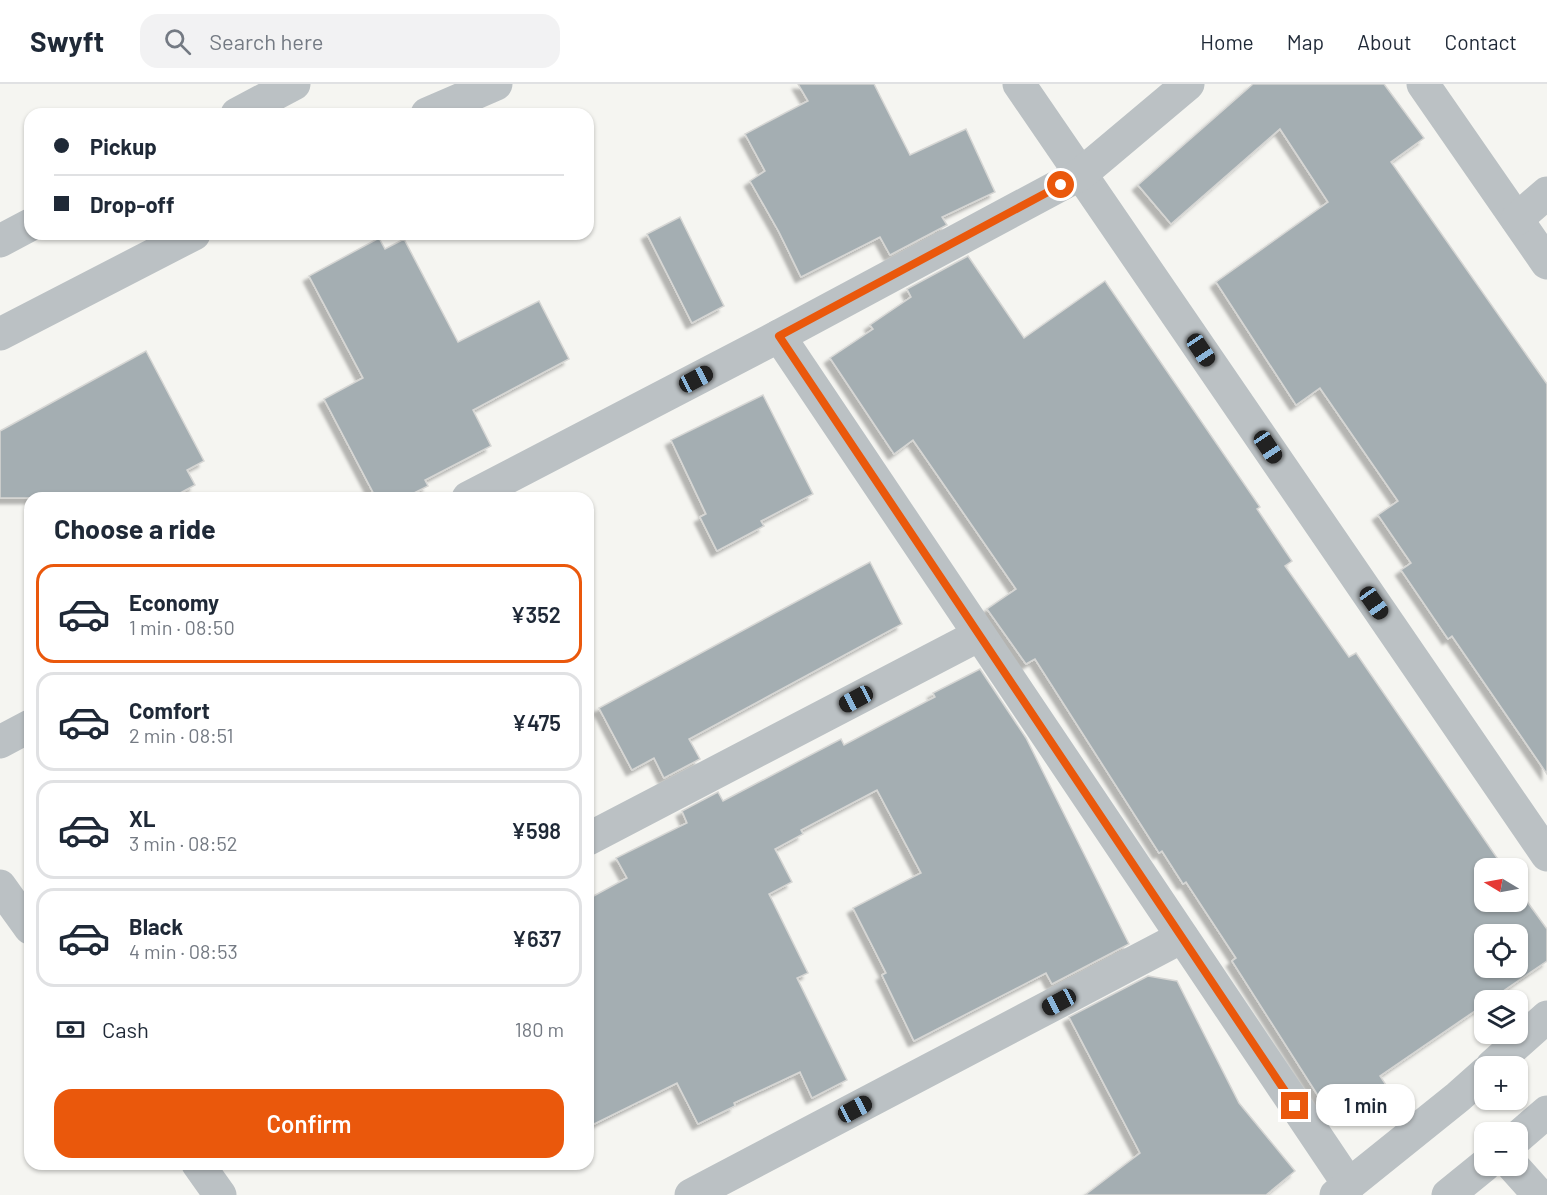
<!DOCTYPE html>
<html lang="en">
<head>
<meta charset="utf-8">
<style>
	body { margin:0; font-family:Barlow,sans-serif; background:#f2f2f3; color:#1f2937; height:100vh; display:flex; flex-direction:column; font-size:22px; white-space:nowrap }
	* { box-sizing:border-box; margin:0 }
	p { font-size:20px; color:#747a83 }
	.icon { flex:none; width:33px; height:33px; fill:none; stroke:currentColor; stroke-width:2; stroke-linecap:round; stroke-linejoin:round }
	.map { position:relative; flex:1; overflow:hidden }
	.panel { position:absolute; left:24px; top:408px; width:570px; height:678px; display:flex; flex-direction:column; background:#fff; border-radius:18px; box-shadow:0 2px 4px #0004 }
	.panel>* { flex:none }
	.guide { position:absolute; left:24px; top:24px; width:570px; height:132px; border-radius:18px; box-shadow:0 2px 4px #0004; display:grid; align-content:center; height:132px; padding:0 30px; background:#fff }
	.needle { width:39px; rotate:280deg }
	.controls { position:absolute; left:1474px; top:774px; display:grid; gap:12px }
	.controls a { display:grid; place-items:center; width:54px; height:54px; border-radius:12px; background:#fff; box-shadow:0 2px 4px #0004; font-size:30px }
	.end { position:absolute; width:27px; height:27px; margin:-14px; border:8px solid #ea580c; background:#fff; box-shadow:0 0 0 3px #fff }
	.from { border-radius:50% }
	.bubble { position:absolute; height:42px; border-radius:18px; background:#fff; box-shadow:0 2px 4px #0004; font-size:20px; font-weight:600; line-height:42px; text-align:center }
	.car { position:absolute; width:18px; height:36px; margin:-18px -9px; border-radius:8px; box-shadow:0 0 4px 2px #0007; background:linear-gradient(#222 24%,#8ab4d8 0 40%,#222 0 76%,#8ab4d8 0 86%,#222 0) }
	.guide b { display:flex; align-items:center; gap:21px; height:57px; font-size:22px }
	.guide b+b { border-top:2px solid #e0e1e3 }
	.guide i { width:15px; height:15px; background:#1f2937 }
	ul { padding:0; list-style:none }
	li { display:flex; align-items:center; gap:18px; height:99px; margin:0 12px 9px; padding:0 18px; border:3px solid #e0e1e3; border-radius:18px }
	li div { flex:1 }
	li b { display:block; font-size:22px }
	li em { font-style:normal; font-weight:600 }
	li.selected { border-color:#ea580c }
	li>.icon { width:54px; height:54px; stroke-width:1.5 }
	h2 { padding:0 30px; font-size:27px; line-height:72px }
	.pay { display:flex; align-items:center; gap:15px; height:66px; padding:0 30px; font-size:22px }
	.pay p { margin-inline-start:auto }
	.primary-button { display:flex; gap:12px; margin-top:auto; padding:12px 30px }
	.primary-button a { flex:1; height:69px; border-radius:18px; background:#ea580c; color:#fff; font-size:24px; font-weight:600; line-height:69px; text-align:center }
	header { display:flex; align-items:center; gap:36px; box-sizing:border-box; height:84px; padding:0 30px; background:#fff; border-bottom:2px solid #e0e1e3 }
	header strong { font-size:28px }
	nav { display:flex; gap:33px; margin-inline-start:auto; font-size:21px }
	.search { width:420px; height:54px; background:#f2f2f3; display:flex; align-items:center; gap:15px; box-sizing:border-box; padding:0 21px; border-radius:18px; color:#747a83; font-size:22px }
	.map>svg:first-child { display:block }
	.building { fill:#a4aeb2; stroke:#d6d6d4; stroke-width:1.5; fill-rule:evenodd; filter:url(#shadow) }
	.lines { fill:none; stroke-linecap:round; stroke-linejoin:round }
	.minor { stroke:#bbc1c4; stroke-width:33 }
	.route { stroke:#ea580c; stroke-width:8 }
</style>
</head>
<body>
<header>
<strong>Swyft</strong>
<div class="search"><svg class="icon" aria-label="search" viewBox="0 0 24 24"><circle cx="10" cy="10" r="6"/><path d="M15 15l6 6"/></svg>Search here</div>
<nav><a>Home</a><a>Map</a><a>About</a><a>Contact</a></nav>
</header>
<div class="map">
<svg width="1547" height="1111" viewBox="0 0 1547 1111">
	<defs>
		<filter id="shadow"><feDropShadow dx="-5.5" dy="5.5" stdDeviation="1.5" flood-color="#0004"/></filter>
	</defs>
	<rect width="100%" height="100%" fill="#f5f5f1"/>
	<g class="building">
		<polygon points="798,0 874,0 910,71 966,45 995,108 942,133 947,141 890,171 880,153 801,193 779,148 750,97 765,87 745,50 808,17"/>
		<polygon points="1253,0 1384,0 1424,54 1391,78 1547,300 1547,690 1452,552 1448,555 1401,486 1411,479 1378,431 1398,417 1320,304 1296,321 1216,198 1328,118 1280,45 1171,140 1138,101"/>
		<polygon points="680,133 724,222 692,239 647,150"/>
		<polygon points="379,154 385,165 404,155 458,258 539,217 569,275 473,326 491,362 425,396 428,402 404,414 376,414 324,315 363,294 309,192"/>
		<path d="M968,172L1024,254L1105,197L1260,423L1257,425L1292,477L1285,482L1349,573L1356,569L1504,784H1485V818H1518V805L1547,845V877L1490,916H1485V920L1380,992L1390,1007L1352,1032L1346,1023L1331,1032L1232,877L1236,874L1186,798L1183,800L1162,767L1159,769L1035,575L1026,580L987,525L1016,505L913,356L894,370L830,274L873,245L870,241L911,213L907,205ZM1485,850H1518V884H1485Z"/>
		<polygon points="146,267 204,377 187,386 195,401 171,414 0,414 0,347"/>
		<polygon points="763,311 813,410 761,437 764,442 717,467 700,433 706,430 671,356"/>
		<polygon points="870,478 902,540 689,655 700,675 664,694 654,674 632,686 599,624"/>
		<polygon points="980,585 1026,654 1129,860 1052,900 1046,889 914,957 882,891 886,889 853,824 921,789 877,706 801,746 803,750 775,765 792,798 769,810 808,889 797,894 847,996 812,1014 800,988 734,1019 735,1022 698,1040 677,999 588,1043 588,815 627,794 616,774 687,739 682,727 718,708 723,717 841,655 844,661 935,613 933,609"/>
		<polygon points="1148,892 1177,897 1239,1019 1295,1087 1266,1111 1085,1111 1140,1069 1069,933"/>
	</g>
	<g class="lines">
		<g class="minor">
			<polyline points="1019,0 1547,771"/>
			<polyline points="1423,0 1547,179"/>
			<polyline points="237,30 294,0"/>
			<polyline points="427,30 496,0"/>
			<polyline points="1517,135 1547,109"/>
			<polyline points="0,157 30,141"/>
			<polyline points="0,250 194,150"/>
			<polyline points="779,252 1349,1101"/>
			<polyline points="468,414 779,252 1081,90 1188,0"/>
			<polyline points="0,658 30,642"/>
			<polyline points="588,755 979,551"/>
			<polyline points="0,802 30,844"/>
			<polyline points="1492,982 1547,933"/>
			<polyline points="1518,1053 1547,1028"/>
			<polyline points="198,1080 220,1111"/>
			<polyline points="1513,1082 1539,1111"/>
			<polyline points="691,1111 1182,853"/>
			<polyline points="1336,1111 1458,1013 1485,989"/>
			<polyline points="1448,1111 1485,1081"/>
		</g>
	</g>
	<g class="lines">
		<polyline class="route" points="1061,101 779,252 1295,1022"/>
	</g>
</svg>
<div class="controls">
<a><svg class="needle" viewBox="-14 -14 28 28"><path d="M0-13l5 13h-10z" fill="#e53935"/><path d="M0 13l5-13h-10z" fill="#747a83"/></svg></a>
<a><svg class="icon" aria-label="locate" viewBox="0 0 24 24"><circle cx="12" cy="12" r="6"/><path d="M12 2v4M12 18v4M2 12h4M18 12h4"/></svg></a>
<a><svg class="icon" aria-label="layers" viewBox="0 0 24 24"><path d="M12 4l9 5-9 5-9-5zM3 14l9 5 9-5"/></svg></a>
<a>+</a>
<a>−</a>
</div>
<i class="end from" style="left:1061px;top:101px"></i>
<i class="end" style="left:1295px;top:1022px"></i>
<div class="bubble" style="left:1316px;top:1000px;width:99px">1 min</div>
<i class="car" style="left:1201px;top:266px;rotate:146deg"></i>
<i class="car" style="left:696px;top:295px;rotate:62deg"></i>
<i class="car" style="left:1268px;top:363px;rotate:146deg"></i>
<i class="car" style="left:1374px;top:519px;rotate:145deg"></i>
<i class="car" style="left:856px;top:615px;rotate:242deg"></i>
<i class="car" style="left:1059px;top:918px;rotate:242deg"></i>
<i class="car" style="left:855px;top:1025px;rotate:62deg"></i>
<div class="guide">
<b><i class="from"></i>Pickup</b>
<b><i></i>Drop-off</b>
</div>
<section class="panel">
<h2>Choose a ride</h2>
<ul>
<li class="selected"><svg class="icon" aria-label="car" viewBox="0 0 24 24"><path d="M5 17H2v-5l4-1 3-4h7l3 4 3 1v5h-3M9 17h6M6 11h13"/><circle cx="7" cy="17" r="2"/><circle cx="17" cy="17" r="2"/></svg><div><b>Economy</b><p>1 min · 08:50</p></div><em>¥352</em></li>
<li><svg class="icon" aria-label="car" viewBox="0 0 24 24"><path d="M5 17H2v-5l4-1 3-4h7l3 4 3 1v5h-3M9 17h6M6 11h13"/><circle cx="7" cy="17" r="2"/><circle cx="17" cy="17" r="2"/></svg><div><b>Comfort</b><p>2 min · 08:51</p></div><em>¥475</em></li>
<li><svg class="icon" aria-label="car" viewBox="0 0 24 24"><path d="M5 17H2v-5l4-1 3-4h7l3 4 3 1v5h-3M9 17h6M6 11h13"/><circle cx="7" cy="17" r="2"/><circle cx="17" cy="17" r="2"/></svg><div><b>XL</b><p>3 min · 08:52</p></div><em>¥598</em></li>
<li><svg class="icon" aria-label="car" viewBox="0 0 24 24"><path d="M5 17H2v-5l4-1 3-4h7l3 4 3 1v5h-3M9 17h6M6 11h13"/><circle cx="7" cy="17" r="2"/><circle cx="17" cy="17" r="2"/></svg><div><b>Black</b><p>4 min · 08:53</p></div><em>¥637</em></li>
</ul>
<div class="pay"><svg class="icon" aria-label="cash" viewBox="0 0 24 24"><path d="M3 7h18v10H3z"/><circle cx="12" cy="12" r="2"/></svg>Cash<p>180 m</p></div>
<div class="primary-button"><a>Confirm</a></div>
</section>
</div>
</body>
</html>
